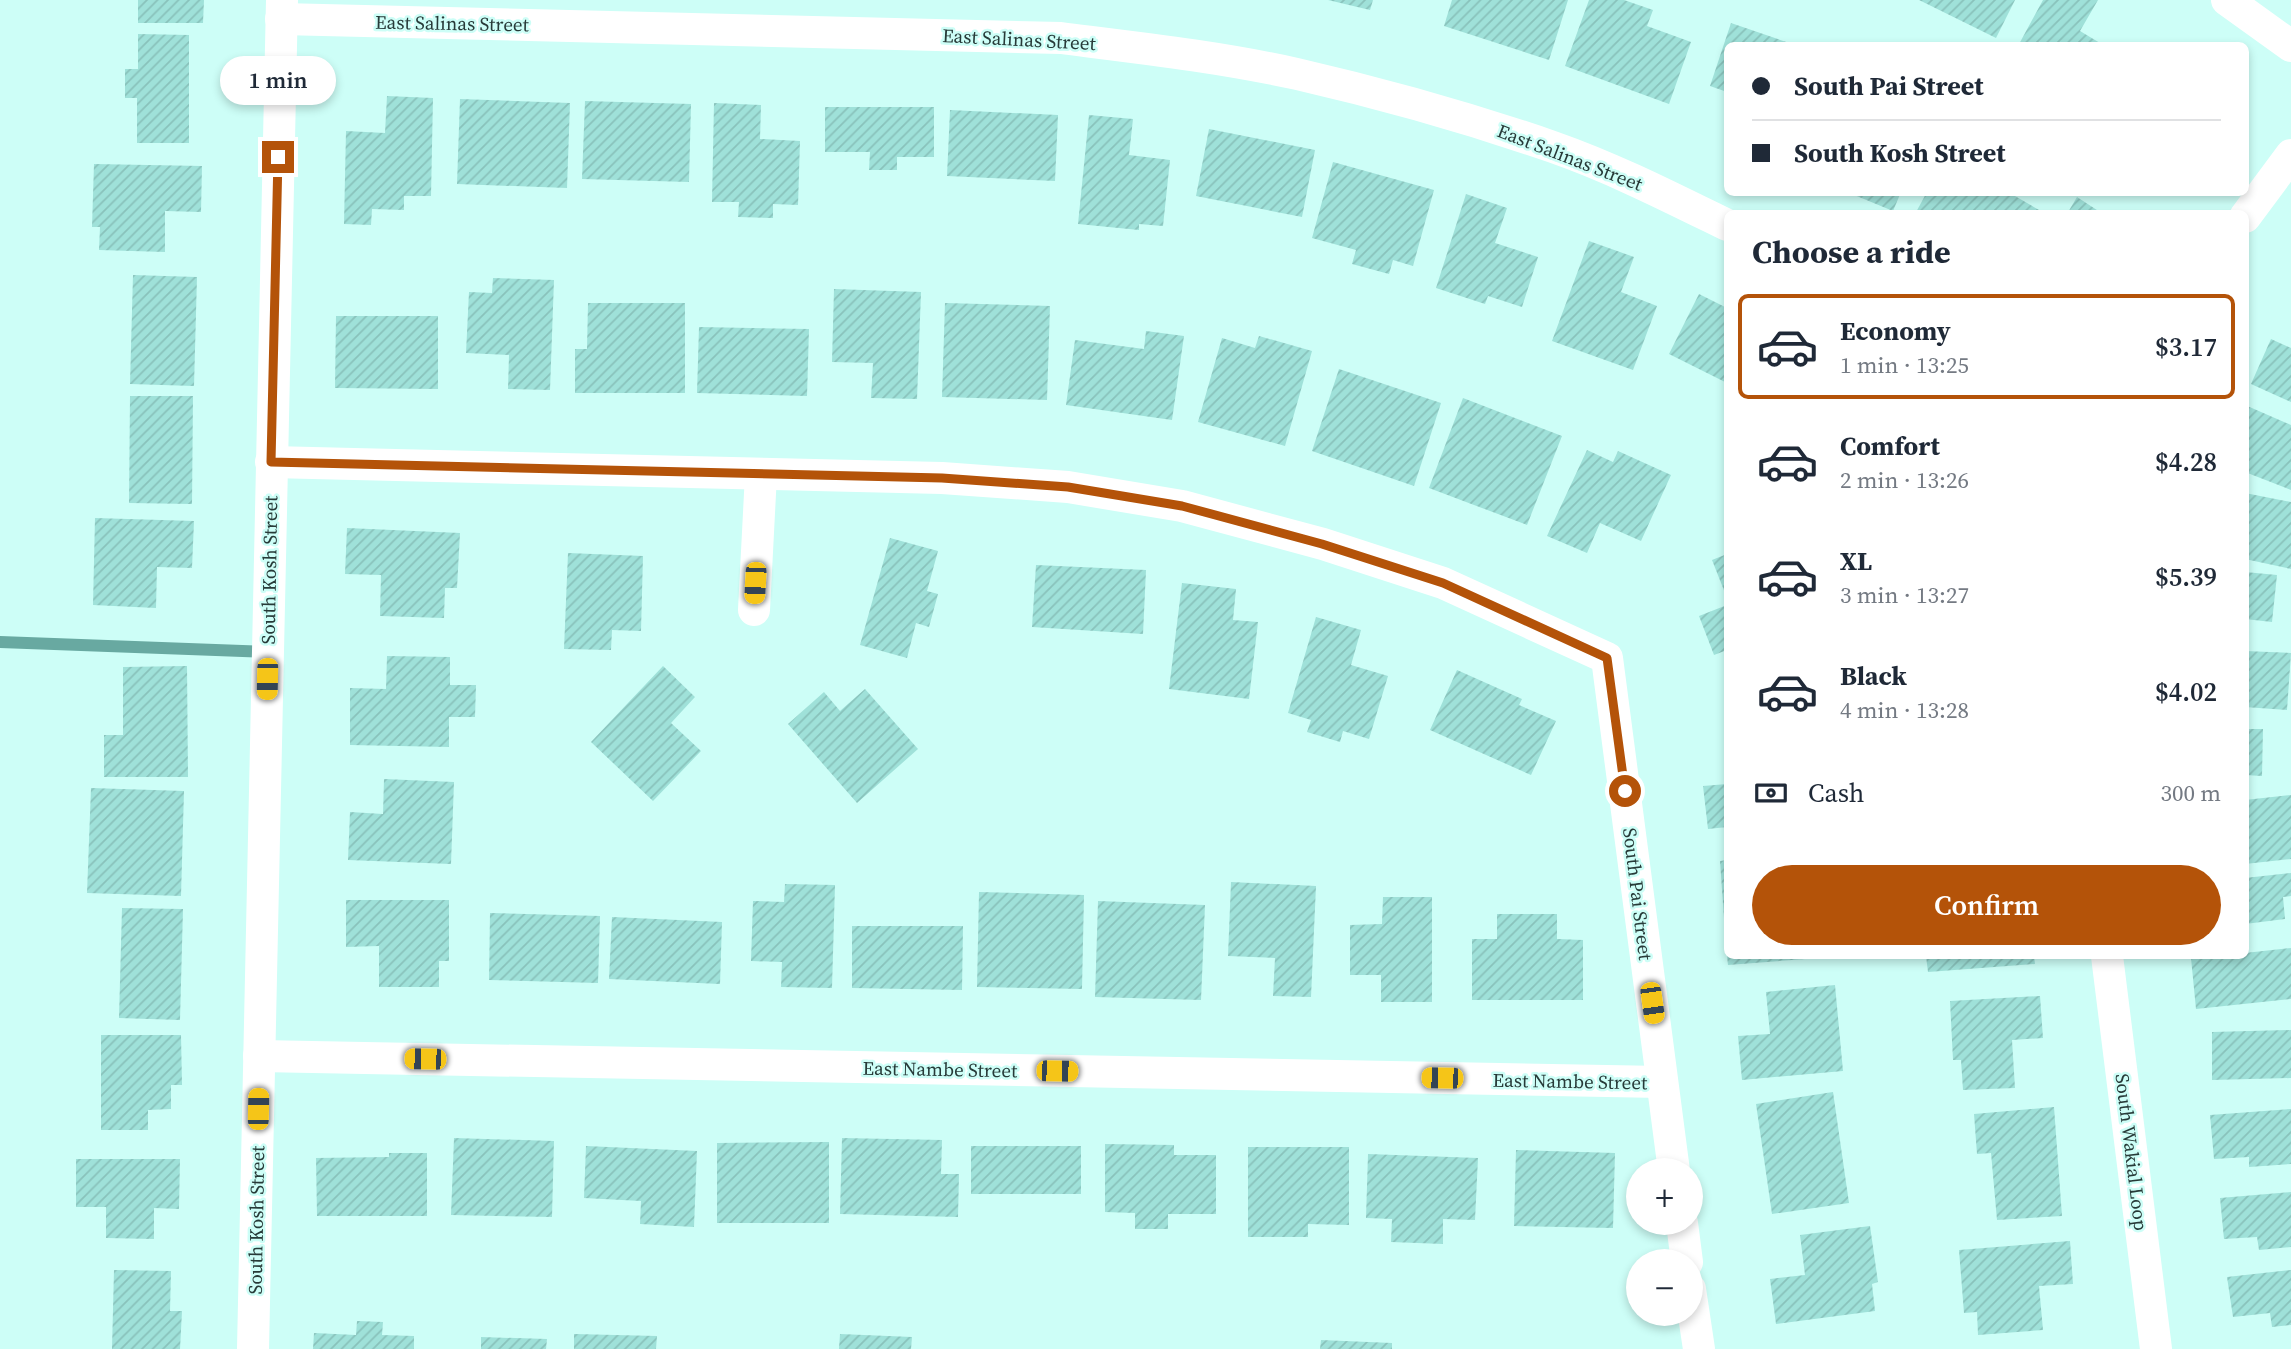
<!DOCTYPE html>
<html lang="en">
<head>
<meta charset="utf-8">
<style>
	body { margin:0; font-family:"Source Serif 4",serif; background:#f6f6f7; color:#1f2937; height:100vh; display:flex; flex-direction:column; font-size:26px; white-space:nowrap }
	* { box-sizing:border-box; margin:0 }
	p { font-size:23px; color:#747a83 }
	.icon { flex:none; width:38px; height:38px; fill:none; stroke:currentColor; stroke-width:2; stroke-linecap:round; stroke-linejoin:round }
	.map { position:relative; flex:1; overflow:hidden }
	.side { position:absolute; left:1724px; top:210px; width:525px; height:749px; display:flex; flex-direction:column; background:#fff; border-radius:10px; box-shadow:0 4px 10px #0003 }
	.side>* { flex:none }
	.guide { position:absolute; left:1724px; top:42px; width:525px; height:154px; border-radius:10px; box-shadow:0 4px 10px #0003; display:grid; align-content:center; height:154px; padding:0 28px; background:#fff }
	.fabs { position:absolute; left:1626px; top:1158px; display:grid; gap:14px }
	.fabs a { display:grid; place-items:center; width:77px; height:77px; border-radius:50%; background:#fff; box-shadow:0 4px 10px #0003; font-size:35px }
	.end { position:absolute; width:32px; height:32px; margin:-16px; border:9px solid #b45309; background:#fff; box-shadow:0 0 0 4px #fff }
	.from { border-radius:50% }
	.bubble { position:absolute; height:49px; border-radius:24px; background:#fff; box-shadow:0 4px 10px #0003; font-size:23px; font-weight:600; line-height:49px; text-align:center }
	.car { position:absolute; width:21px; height:42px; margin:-21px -10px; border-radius:9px; box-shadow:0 0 5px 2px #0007; background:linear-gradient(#f5c518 24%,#345 0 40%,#f5c518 0 76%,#345 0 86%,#f5c518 0) }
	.guide b { display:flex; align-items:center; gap:24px; height:66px; font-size:26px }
	.guide b+b { border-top:2px solid #e0e1e3 }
	.guide i { width:18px; height:18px; background:#1f2937 }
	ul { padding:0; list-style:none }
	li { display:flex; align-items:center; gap:21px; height:105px; margin:0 14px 10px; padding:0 14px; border:4px solid transparent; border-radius:10px }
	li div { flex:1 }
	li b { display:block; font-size:26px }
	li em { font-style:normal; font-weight:600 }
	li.on { border-color:#b45309 }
	li>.icon { width:63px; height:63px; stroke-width:1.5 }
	h2 { padding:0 28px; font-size:32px; line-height:84px }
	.pay { display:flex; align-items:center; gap:18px; height:77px; padding:0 28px; font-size:26px }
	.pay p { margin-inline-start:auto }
	.cta { display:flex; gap:14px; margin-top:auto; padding:14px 28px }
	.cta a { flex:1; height:80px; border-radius:42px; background:#b45309; color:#fff; font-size:28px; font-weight:600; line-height:80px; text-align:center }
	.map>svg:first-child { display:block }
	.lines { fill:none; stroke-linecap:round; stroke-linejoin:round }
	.stream { stroke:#68a9a1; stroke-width:12 }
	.building { fill:url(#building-hatch) }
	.minor { stroke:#fff; stroke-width:32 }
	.route { stroke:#b45309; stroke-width:9 }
	.labels { text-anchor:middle; stroke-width:5; stroke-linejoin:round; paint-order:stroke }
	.street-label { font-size:19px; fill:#273a38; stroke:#cdfef7 }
</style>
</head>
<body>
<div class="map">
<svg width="2291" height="1349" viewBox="0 0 2291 1349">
	<defs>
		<pattern id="building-hatch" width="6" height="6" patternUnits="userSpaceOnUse" patternTransform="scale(1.75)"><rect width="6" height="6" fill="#9fe1d9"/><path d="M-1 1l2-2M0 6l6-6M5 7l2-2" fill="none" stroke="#89c2bb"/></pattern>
	</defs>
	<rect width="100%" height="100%" fill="#cdfef7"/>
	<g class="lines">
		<polyline class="stream" points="0,642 267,652"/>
	</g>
	<g class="building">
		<polygon points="138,0 204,0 203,23 138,23"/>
		<polygon points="1328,0 1373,0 1370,10"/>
		<polygon points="1452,0 1568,0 1549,60 1444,26"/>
		<polygon points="1589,0 1624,0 1653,10 1647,26 1691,42 1669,104 1565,66"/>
		<polygon points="1919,0 2015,0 1996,38"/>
		<polygon points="2043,0 2098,0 2080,31 2105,46 2018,46"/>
		<polygon points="1731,23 1795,45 1727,46 1727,92 1710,86"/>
		<polygon points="138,34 189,35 189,143 137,143 137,98 125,98 125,69 138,69"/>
		<polygon points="387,96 433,98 431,196 404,196 404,210 372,209 371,225 344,224 346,131 385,133"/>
		<polygon points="460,99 570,103 567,188 457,184"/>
		<polygon points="585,101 691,104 689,182 582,179"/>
		<polygon points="714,103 761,105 760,139 800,141 798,205 773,204 773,218 738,217 739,202 712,202"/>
		<polygon points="825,107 934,107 934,157 897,157 897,170 869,170 870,152 825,152"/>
		<polygon points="950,110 1058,115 1055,181 947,176"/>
		<polygon points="1089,115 1133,119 1129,155 1170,160 1163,226 1139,224 1139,230 1078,224"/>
		<polygon points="1209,129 1315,150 1302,217 1196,196"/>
		<polygon points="1333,162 1434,190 1413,266 1393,260 1389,274 1352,264 1356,250 1312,238"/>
		<polygon points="94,164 202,166 201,212 165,211 165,252 99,250 100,227 92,227"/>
		<polygon points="1847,192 1901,192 1893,211"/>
		<polygon points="1927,192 2008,192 2039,210 2037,214 1915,214"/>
		<polygon points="1466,194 1507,208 1495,243 1538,257 1522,307 1488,296 1485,304 1436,288"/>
		<polygon points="2077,197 2103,214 2067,214"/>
		<polygon points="1589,241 1634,257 1621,292 1657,306 1633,370 1552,341"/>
		<polygon points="133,275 197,277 194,386 130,384"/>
		<polygon points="493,278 554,280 550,390 508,389 509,355 466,353 469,292 492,293"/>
		<polygon points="834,289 921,292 917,399 871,398 873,363 832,362"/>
		<polygon points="1699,294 1727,308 1727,383 1669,354"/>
		<polygon points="588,303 685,303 685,393 575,393 575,349 587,349"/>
		<polygon points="945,303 1050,306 1047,400 942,397"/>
		<polygon points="336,316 438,316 438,389 335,388"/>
		<polygon points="699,327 809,329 807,396 697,393"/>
		<polygon points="1146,331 1184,336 1172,420 1066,405 1075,340 1144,349"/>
		<polygon points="1259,336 1312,351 1285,446 1198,422 1222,338 1255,348"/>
		<polygon points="2271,339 2291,348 2291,402 2251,384"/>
		<polygon points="1339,369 1441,403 1414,486 1312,451"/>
		<polygon points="130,396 193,396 192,504 129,503"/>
		<polygon points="1463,398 1562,436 1527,525 1429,488"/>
		<polygon points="2245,405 2291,425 2291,490 2245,472"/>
		<polygon points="1587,450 1613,462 1618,451 1671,475 1641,541 1600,523 1587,553 1547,536"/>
		<polygon points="2245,493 2291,502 2291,569 2245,559"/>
		<polygon points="95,518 194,521 192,568 157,567 156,608 93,605"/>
		<polygon points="347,528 460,533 457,588 445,588 444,618 380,616 381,575 345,574"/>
		<polygon points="890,538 938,551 927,591 938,594 929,627 916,623 907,658 860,645"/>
		<polygon points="568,553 643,556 641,631 612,630 611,650 564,649"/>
		<polygon points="1727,554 1727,598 1712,560"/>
		<polygon points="1036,565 1146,570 1143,634 1032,627"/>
		<polygon points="2245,572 2277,575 2272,622 2245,619"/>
		<polygon points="1182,583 1236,589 1233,620 1258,622 1249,699 1169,689"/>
		<polygon points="1727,605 1727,650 1714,655 1699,616"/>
		<polygon points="1316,617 1361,630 1351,665 1388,676 1369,739 1343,731 1340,742 1307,732 1311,720 1288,713"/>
		<polygon points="2245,651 2291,653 2287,710 2245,707"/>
		<polygon points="387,656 450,657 450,685 476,685 475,717 449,717 449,747 350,745 350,688 386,689"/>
		<polygon points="187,666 188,777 104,777 104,735 123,735 123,667"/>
		<polygon points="663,666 695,697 671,723 701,751 653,801 591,742"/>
		<polygon points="1457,670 1522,699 1519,705 1556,721 1531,775 1430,730"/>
		<polygon points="865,689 918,749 857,803 788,724 824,692 840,711"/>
		<polygon points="2245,729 2263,729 2262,776 2245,775"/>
		<polygon points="384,779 454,782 451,864 348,860 350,812 383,814"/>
		<polygon points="1727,784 1727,827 1708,829 1703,786"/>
		<polygon points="91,788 184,791 181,896 87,893"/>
		<polygon points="2291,795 2291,859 2245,864 2245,800"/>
		<polygon points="1727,860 1727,932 1725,932 1720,861"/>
		<polygon points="2291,873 2291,896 2283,897 2285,919 2245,924 2245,878"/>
		<polygon points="1231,882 1316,886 1311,997 1273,996 1275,958 1228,956"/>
		<polygon points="785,884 835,885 832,988 781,987 782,962 751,961 753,901 784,902"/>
		<polygon points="979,892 1084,895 1082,989 977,987"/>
		<polygon points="1383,897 1432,897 1432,1002 1381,1002 1381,975 1350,975 1350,925 1382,924"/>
		<polygon points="346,900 449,900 449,961 439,961 439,987 379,987 379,946 346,947"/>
		<polygon points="1098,901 1205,905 1201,1000 1095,997"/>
		<polygon points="122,908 183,909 180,1020 119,1018"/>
		<polygon points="490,913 600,916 598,983 489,980"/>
		<polygon points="1497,914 1557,914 1557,939 1583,940 1583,1000 1472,1000 1472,939 1497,939"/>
		<polygon points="612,917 722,922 720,984 609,979"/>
		<polygon points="852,926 963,926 962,990 852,988"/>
		<polygon points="2291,948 2291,999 2196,1009 2191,958 2245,956 2245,953"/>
		<polygon points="1727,956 1805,956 1805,959 1728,965"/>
		<polygon points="1926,956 2034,956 2035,964 1928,972"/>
		<polygon points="1835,985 1843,1071 1742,1080 1738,1036 1770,1034 1766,992"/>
		<polygon points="2040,996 2043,1038 2012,1040 2015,1088 1963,1090 1961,1060 1953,1060 1950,1001"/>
		<polygon points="2291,1030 2291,1078 2212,1080 2212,1032"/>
		<polygon points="101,1035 181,1035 182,1085 171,1085 171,1109 148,1110 148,1130 101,1130"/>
		<polygon points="1833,1092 1849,1203 1772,1214 1756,1104"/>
		<polygon points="2054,1107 2062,1216 1997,1220 1991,1153 1977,1154 1974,1114"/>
		<polygon points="2291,1109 2291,1164 2249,1167 2249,1157 2214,1159 2210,1115"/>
		<polygon points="454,1138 554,1141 552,1217 451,1215"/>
		<polygon points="842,1138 942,1140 941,1174 959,1174 958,1217 840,1214"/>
		<polygon points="829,1142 829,1223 717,1223 717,1143"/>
		<polygon points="1105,1144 1174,1145 1174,1155 1216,1155 1216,1214 1168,1214 1168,1229 1135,1229 1135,1213 1105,1212"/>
		<polygon points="586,1146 697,1151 694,1227 640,1224 641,1201 584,1198"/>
		<rect x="971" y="1146" width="110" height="48"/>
		<polygon points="1248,1147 1349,1147 1349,1225 1308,1224 1308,1237 1248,1237"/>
		<polygon points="1516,1150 1615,1153 1613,1228 1514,1226"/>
		<polygon points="389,1153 427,1153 427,1216 317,1216 316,1158 389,1157"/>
		<polygon points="1368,1154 1478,1158 1475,1220 1443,1219 1443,1244 1391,1242 1392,1219 1366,1218"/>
		<polygon points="76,1159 180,1159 179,1209 154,1208 154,1239 106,1238 106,1207 76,1207"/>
		<polygon points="2291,1192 2291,1247 2259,1250 2257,1237 2224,1239 2220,1198"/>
		<polygon points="1870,1226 1878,1282 1872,1284 1875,1311 1776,1324 1770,1279 1805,1275 1800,1235"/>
		<polygon points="2070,1241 2073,1284 2039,1286 2043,1330 1978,1335 1977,1312 1964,1313 1959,1250"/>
		<polygon points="114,1270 171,1271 170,1311 182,1311 180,1349 112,1349"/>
		<polygon points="2291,1270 2291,1325 2272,1327 2270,1313 2233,1317 2227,1277"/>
		<polygon points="357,1321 383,1322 382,1335 414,1336 414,1349 313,1349 314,1333 356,1335"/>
		<polygon points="574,1334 657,1336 656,1349 574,1349"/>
		<polygon points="840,1334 912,1337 911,1349 839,1349"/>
		<polygon points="481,1337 547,1339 546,1349 481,1349"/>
		<polygon points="1321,1340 1392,1343 1392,1349 1320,1349"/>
	</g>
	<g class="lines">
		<g class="minor">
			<polyline points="2227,0 2291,46"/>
			<path d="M281,19L1061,38C1140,48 1220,57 1297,74C1384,94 1469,118 1553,147C1613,168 1670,197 1727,225"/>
			<polyline points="2245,217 2291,155"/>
			<polyline points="271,462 942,478 1068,487 1182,506 1323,544 1443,583 1607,658 1674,1171"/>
			<polyline points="754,610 761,474"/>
			<polyline points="2107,956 2156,1349"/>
			<polyline points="259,1056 1662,1082"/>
			<polyline points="1682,1223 1687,1262"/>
			<polyline points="1690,1289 1699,1349"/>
			<polyline points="253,1349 282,0"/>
		</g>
	</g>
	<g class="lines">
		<polyline class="route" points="278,157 271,462 942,478 1068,487 1182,506 1322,544 1443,583 1607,658 1625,791"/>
	</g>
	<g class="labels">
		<g class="street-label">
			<text transform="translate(452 23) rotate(1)" y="7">East Salinas Street</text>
			<text transform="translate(1019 39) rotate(3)" y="7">East Salinas Street</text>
			<text transform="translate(1570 157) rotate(21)" y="7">East Salinas Street</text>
			<text transform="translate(269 570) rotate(-89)" y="7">South Kosh Street</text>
			<text transform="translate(1638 894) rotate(83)" y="7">South Pai Street</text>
			<text transform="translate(940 1069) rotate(1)" y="7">East Nambe Street</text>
			<text transform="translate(1570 1081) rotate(1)" y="7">East Nambe Street</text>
			<text transform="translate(2132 1152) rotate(83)" y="7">South Wakial Loop</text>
			<text transform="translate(256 1220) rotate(-89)" y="7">South Kosh Street</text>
		</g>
	</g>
</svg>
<div class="fabs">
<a>+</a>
<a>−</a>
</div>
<i class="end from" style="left:1625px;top:791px"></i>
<i class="end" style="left:278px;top:157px"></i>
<div class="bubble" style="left:220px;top:56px;width:116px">1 min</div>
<i class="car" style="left:755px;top:583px;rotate:183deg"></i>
<i class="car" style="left:267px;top:679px;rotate:181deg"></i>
<i class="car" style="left:1652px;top:1003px;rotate:172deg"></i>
<i class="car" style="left:425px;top:1059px;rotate:271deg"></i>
<i class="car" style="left:1057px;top:1071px;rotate:91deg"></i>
<i class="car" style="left:1442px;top:1078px;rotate:271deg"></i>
<i class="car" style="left:258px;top:1109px;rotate:1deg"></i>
<div class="guide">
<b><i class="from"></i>South Pai Street</b>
<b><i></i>South Kosh Street</b>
</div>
<section class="side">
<h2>Choose a ride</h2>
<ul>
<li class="on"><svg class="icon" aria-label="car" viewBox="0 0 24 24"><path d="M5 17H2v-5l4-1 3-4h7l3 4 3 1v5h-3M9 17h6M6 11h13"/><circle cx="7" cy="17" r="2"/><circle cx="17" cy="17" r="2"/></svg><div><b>Economy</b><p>1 min · 13:25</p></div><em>$3.17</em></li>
<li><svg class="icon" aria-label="car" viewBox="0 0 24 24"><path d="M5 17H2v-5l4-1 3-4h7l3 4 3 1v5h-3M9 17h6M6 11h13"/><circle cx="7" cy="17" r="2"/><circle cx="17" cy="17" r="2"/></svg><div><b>Comfort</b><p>2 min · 13:26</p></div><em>$4.28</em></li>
<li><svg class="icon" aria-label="car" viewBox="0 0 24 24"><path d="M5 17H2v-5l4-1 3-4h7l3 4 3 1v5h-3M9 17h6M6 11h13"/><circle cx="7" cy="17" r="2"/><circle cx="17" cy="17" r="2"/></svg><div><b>XL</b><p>3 min · 13:27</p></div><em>$5.39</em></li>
<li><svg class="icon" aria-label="car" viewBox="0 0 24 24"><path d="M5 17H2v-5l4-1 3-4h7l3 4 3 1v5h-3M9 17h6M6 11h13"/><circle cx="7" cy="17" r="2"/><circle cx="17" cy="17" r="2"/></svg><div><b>Black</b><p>4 min · 13:28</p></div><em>$4.02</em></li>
</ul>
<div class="pay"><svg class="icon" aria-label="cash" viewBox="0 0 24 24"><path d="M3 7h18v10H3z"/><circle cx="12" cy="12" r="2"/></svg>Cash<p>300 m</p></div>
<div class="cta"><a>Confirm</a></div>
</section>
</div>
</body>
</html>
